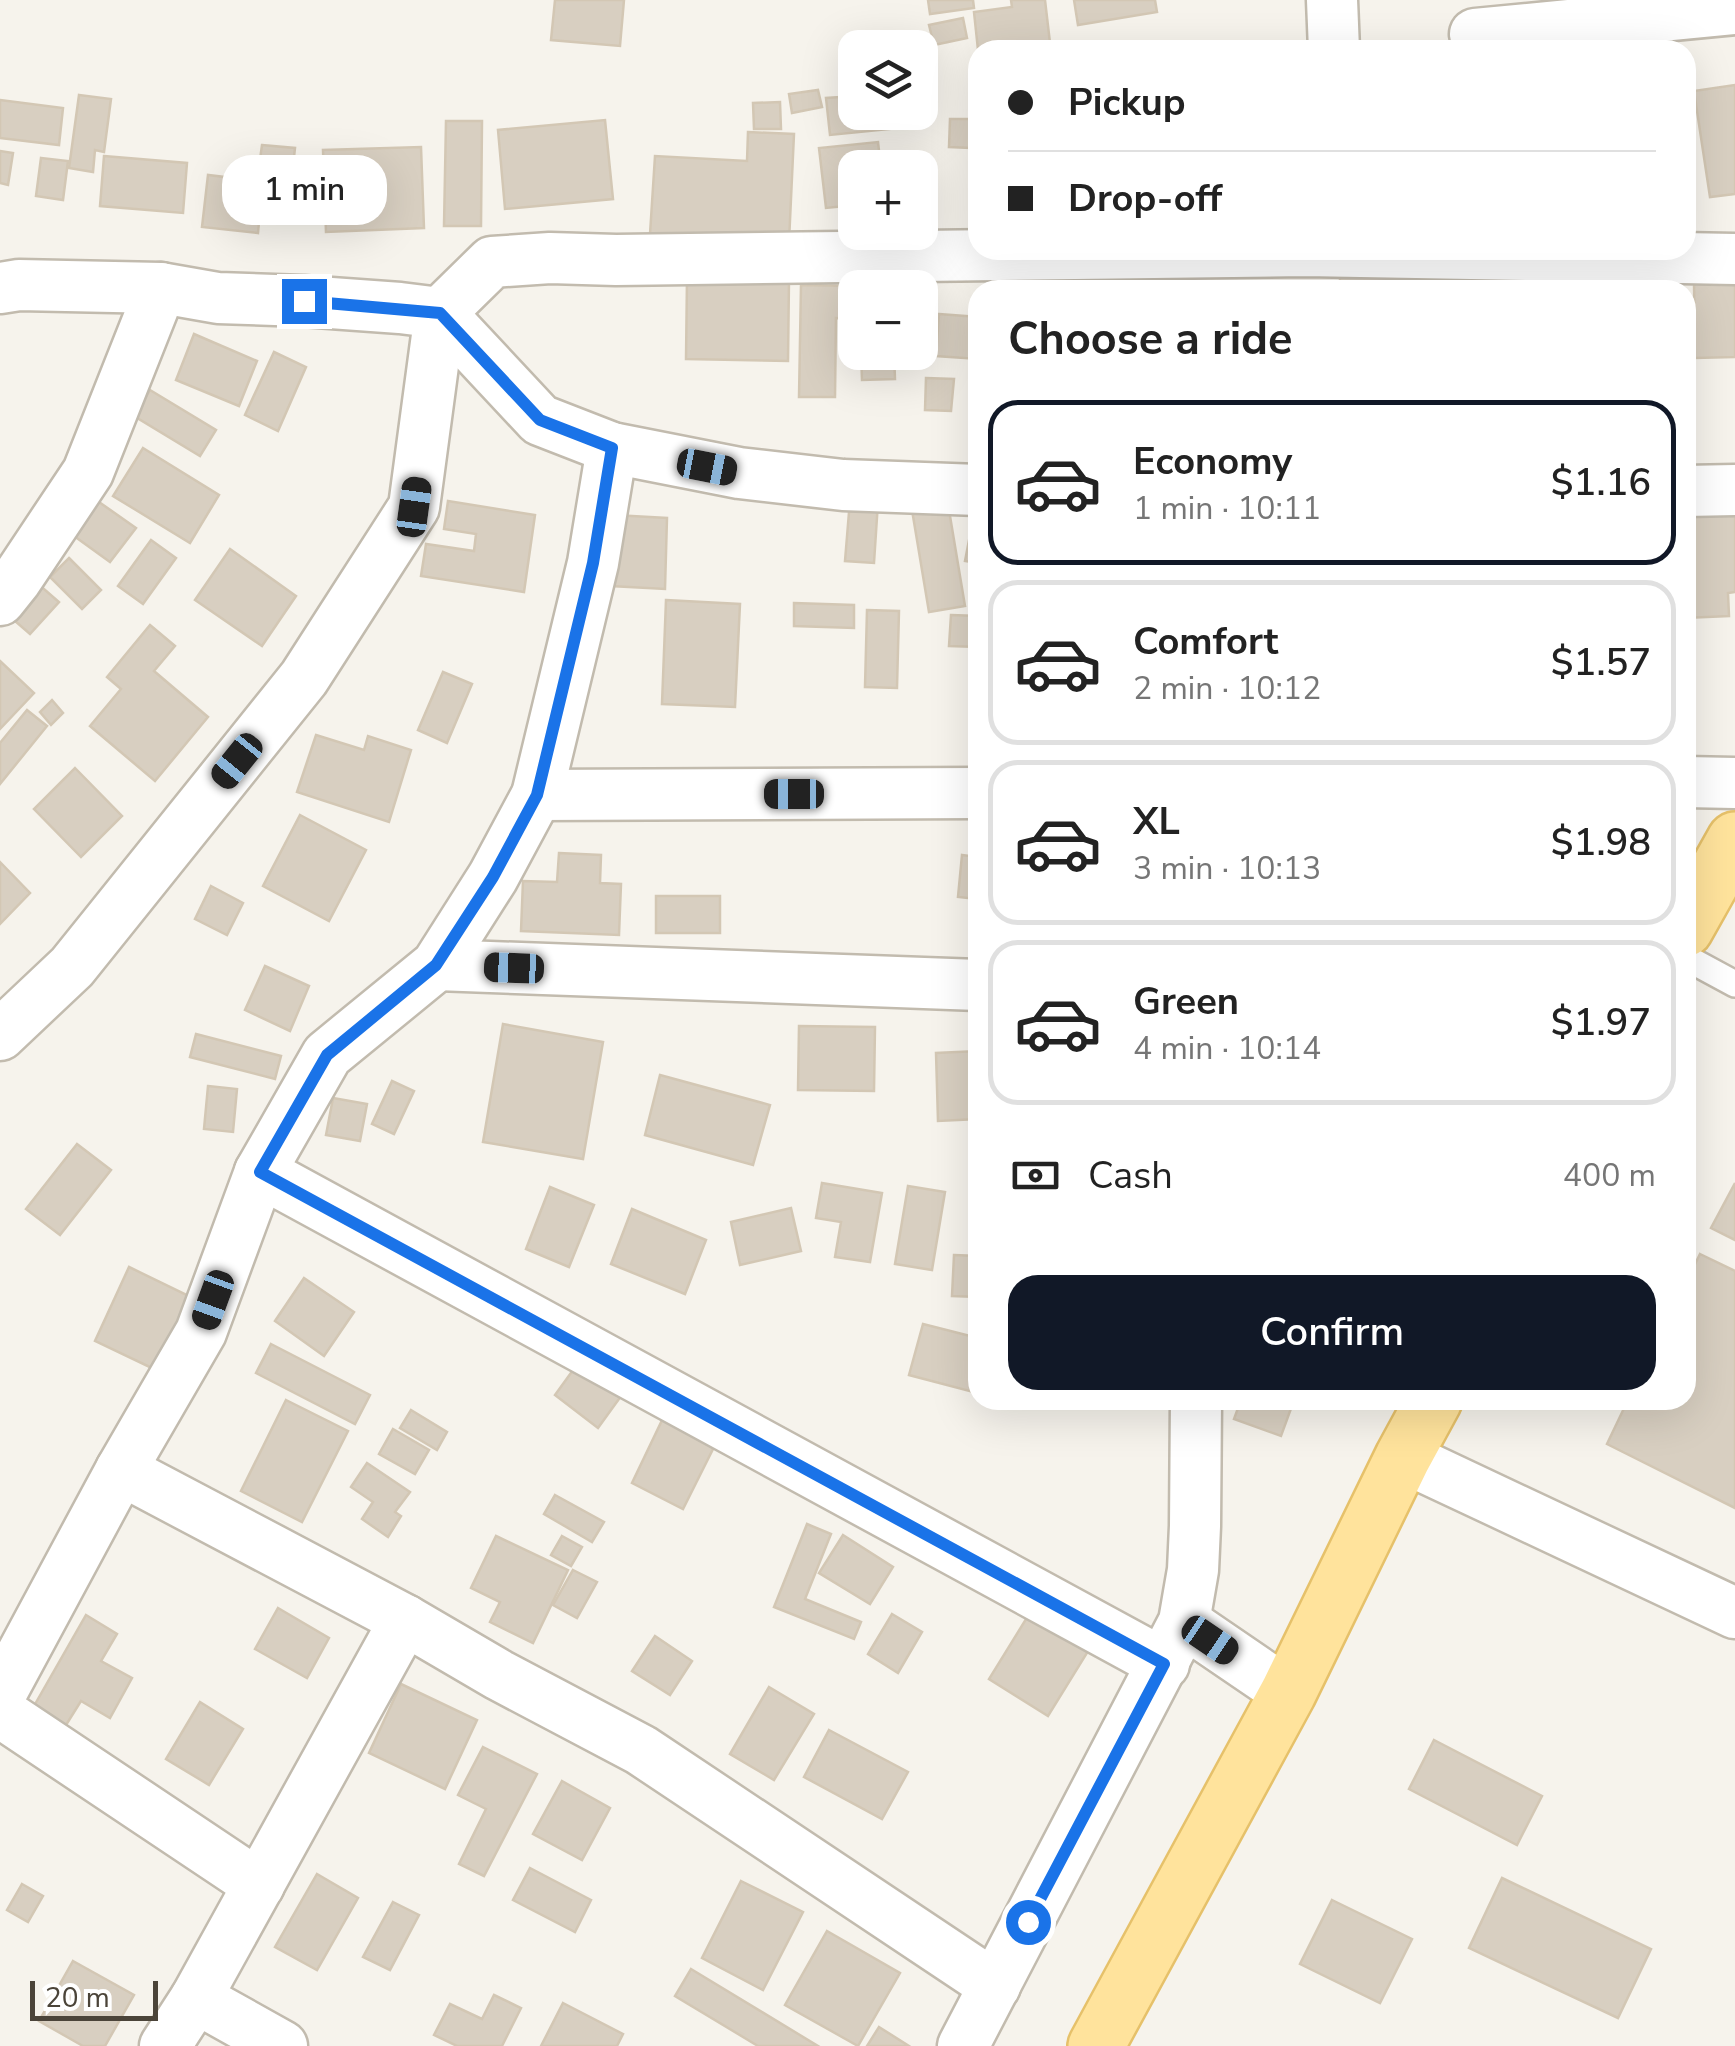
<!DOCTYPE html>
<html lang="en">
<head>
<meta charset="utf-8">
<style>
	body { margin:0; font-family:"Nunito Sans",sans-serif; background:#f2f2f2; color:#222; height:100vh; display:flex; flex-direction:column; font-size:38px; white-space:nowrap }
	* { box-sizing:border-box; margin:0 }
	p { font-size:32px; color:#767676 }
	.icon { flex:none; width:55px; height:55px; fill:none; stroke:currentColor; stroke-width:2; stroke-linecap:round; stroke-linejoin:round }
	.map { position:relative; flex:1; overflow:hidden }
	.side { position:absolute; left:968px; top:280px; width:728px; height:1130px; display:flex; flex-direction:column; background:#fff; border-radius:30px; box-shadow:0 10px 40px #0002 }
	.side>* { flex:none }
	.banner { position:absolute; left:968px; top:40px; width:728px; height:220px; border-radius:30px; box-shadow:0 10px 40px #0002; display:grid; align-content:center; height:220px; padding:0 40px; background:#fff }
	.fabs { position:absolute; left:838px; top:30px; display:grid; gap:20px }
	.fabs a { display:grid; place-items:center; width:100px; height:100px; border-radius:20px; background:#fff; box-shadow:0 10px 40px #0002; font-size:50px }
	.scale { position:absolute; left:30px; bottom:25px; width:128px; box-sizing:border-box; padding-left:10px; border:5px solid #4b4439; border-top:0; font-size:28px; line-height:35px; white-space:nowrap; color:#4b4439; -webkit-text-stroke:8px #fff; paint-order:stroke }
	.end { position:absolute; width:45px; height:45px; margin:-22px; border:12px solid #1a73e8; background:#fff; box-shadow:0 0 0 5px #fff }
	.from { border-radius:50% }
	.bubble { position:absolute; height:70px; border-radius:30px; background:#fff; box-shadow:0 10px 40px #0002; font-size:32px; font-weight:600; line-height:70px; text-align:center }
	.car { position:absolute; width:30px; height:60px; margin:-30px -15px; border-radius:12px; box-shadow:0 0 8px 2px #0007; background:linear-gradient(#222 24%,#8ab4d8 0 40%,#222 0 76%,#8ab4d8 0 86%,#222 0) }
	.banner b { display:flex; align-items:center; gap:35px; height:95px; font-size:38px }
	.banner b+b { border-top:2px solid #e0e0e0 }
	.banner i { width:25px; height:25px; background:#222 }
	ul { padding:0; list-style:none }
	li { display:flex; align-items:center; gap:30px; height:165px; margin:0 20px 15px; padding:0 20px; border:5px solid #e0e0e0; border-radius:30px }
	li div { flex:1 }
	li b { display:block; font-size:38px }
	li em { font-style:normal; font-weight:600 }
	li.current { border-color:#111827 }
	li>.icon { width:90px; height:90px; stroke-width:1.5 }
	h2 { padding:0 40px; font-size:45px; line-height:120px }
	.pay { display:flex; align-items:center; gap:25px; height:110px; padding:0 40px; font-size:38px }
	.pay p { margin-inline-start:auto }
	.primary-button { display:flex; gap:20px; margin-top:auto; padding:20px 40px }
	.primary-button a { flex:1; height:115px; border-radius:30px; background:#111827; color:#fff; font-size:40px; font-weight:600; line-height:115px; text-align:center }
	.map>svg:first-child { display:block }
	.building { fill:#d8cfc1; stroke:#d3c7b4; stroke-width:2.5 }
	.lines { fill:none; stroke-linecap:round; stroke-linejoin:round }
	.lane-casing { stroke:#c2bbae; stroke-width:30 }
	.street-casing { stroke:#c2bbae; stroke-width:55 }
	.primary-casing { stroke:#e6c16a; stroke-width:60 }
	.lane { stroke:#fff; stroke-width:25 }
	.street { stroke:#fff; stroke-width:50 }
	.primary { stroke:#ffe39c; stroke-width:55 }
	.route { stroke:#1a73e8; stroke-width:12 }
</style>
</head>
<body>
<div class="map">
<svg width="1735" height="2046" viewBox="0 0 1735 2046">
	<rect width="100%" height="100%" fill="#f6f3ec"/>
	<g class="building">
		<polygon points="555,0 624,0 620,46 551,40"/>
		<polygon points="928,0 973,0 974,8 930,14"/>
		<polygon points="1011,0 1045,0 1050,43 978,50 974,12 1012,7"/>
		<polygon points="1074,0 1155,0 1157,12 1078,25"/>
		<polygon points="963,18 967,38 934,45 929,25"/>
		<polygon points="1735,85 1735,194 1710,197 1694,91"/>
		<polygon points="818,90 822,107 792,113 789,94"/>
		<polygon points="79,95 111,99 104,152 95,150 93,172 69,168"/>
		<polygon points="855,96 855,112 898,112 900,128 830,135 826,98"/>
		<polygon points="0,100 63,108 59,145 0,138"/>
		<polygon points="780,102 781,129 754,129 753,103"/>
		<polygon points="950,119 978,119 978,155 971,155 971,148 949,147"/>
		<polygon points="605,120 613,199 505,209 498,130"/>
		<polygon points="446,121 482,121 481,226 444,226"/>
		<polygon points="748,132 794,134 789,242 650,234 655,156 747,161"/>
		<polygon points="878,142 881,168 855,168 855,205 826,208 819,148"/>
		<polygon points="262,145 295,148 288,213 260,211 258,233 202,227 208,175 257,181"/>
		<polygon points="421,147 424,228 326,232 323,150"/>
		<polygon points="0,151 13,153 8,185 0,183"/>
		<polygon points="104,156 187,163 183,213 100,206"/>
		<polygon points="41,158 68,161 63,200 36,196"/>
		<polygon points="1598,272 1599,290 1522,290 1521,279"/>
		<polygon points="1436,274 1436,290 1340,290 1340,276"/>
		<polygon points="687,278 789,279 788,361 686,359"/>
		<polygon points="1694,282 1735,282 1735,357 1695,358"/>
		<polygon points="801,285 855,286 855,319 836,318 835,397 799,397"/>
		<polygon points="939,314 978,317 978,359 936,356"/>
		<polygon points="194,334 257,361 239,406 176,380"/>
		<polygon points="274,352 306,367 278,431 245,415"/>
		<polygon points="861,352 894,352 895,379 862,380"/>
		<polygon points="926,378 954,379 951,411 925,410"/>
		<polygon points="150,390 216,430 200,456 134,416"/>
		<polygon points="143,448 219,495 190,543 113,496"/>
		<polygon points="1735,494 1735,592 1728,593 1729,616 1685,618 1685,497"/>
		<polygon points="850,500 878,502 874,563 845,561"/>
		<polygon points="448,501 535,515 524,592 421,576 426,544 474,551 476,534 444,529"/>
		<polygon points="99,502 136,528 110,562 74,536"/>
		<polygon points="948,504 965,606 929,612 912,510"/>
		<polygon points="975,509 978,509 978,563 965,561"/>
		<polygon points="614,515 667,518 665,589 611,586"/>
		<polygon points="151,540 176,558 143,604 118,586"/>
		<polygon points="230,549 296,596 262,646 195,600"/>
		<polygon points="69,558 101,590 82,609 50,577"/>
		<polygon points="37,583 59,602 30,634 8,615"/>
		<polygon points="666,600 740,604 735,707 662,704"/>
		<polygon points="794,603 854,605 854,628 794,626"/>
		<polygon points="867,610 899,611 897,688 865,687"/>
		<polygon points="951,615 978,616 978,647 949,646"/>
		<polygon points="150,625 175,646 154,671 208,717 155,781 90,726 121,689 107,677"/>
		<polygon points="0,661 34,693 0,729"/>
		<polygon points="443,672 472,684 447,743 418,730"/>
		<polygon points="52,700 63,713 51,725 40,712"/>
		<polygon points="27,710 47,726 0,784 0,743"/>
		<polygon points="316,735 364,750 368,736 411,750 389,822 297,792"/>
		<polygon points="75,768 122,816 81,857 34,809"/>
		<polygon points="300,815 366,850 329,921 263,886"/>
		<polygon points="559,853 601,855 600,883 621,884 619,935 521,931 523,881 557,882"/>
		<polygon points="962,855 978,857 978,899 958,897"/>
		<polygon points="0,862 30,893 0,924"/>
		<polygon points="211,886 243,903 227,935 195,919"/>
		<rect x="656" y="896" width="64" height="37"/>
		<polygon points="265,966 309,986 290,1031 245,1010"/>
		<polygon points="503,1024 603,1042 583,1159 483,1142"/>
		<polygon points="799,1026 875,1027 874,1091 798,1090"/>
		<polygon points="196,1034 281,1056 275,1079 190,1057"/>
		<polygon points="978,1051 978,1119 938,1121 936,1053"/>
		<polygon points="660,1075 770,1105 753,1165 645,1135"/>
		<polygon points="392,1081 414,1091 394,1134 372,1124"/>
		<polygon points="208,1086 237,1089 233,1132 204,1129"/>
		<polygon points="333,1098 367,1104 360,1141 326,1135"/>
		<polygon points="77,1144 111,1170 60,1235 26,1209"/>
		<polygon points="822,1183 882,1193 870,1262 835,1257 841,1222 816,1218"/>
		<polygon points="1735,1183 1735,1240 1711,1228"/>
		<polygon points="908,1186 945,1192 932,1270 895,1264"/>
		<polygon points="550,1187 594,1205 569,1267 526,1249"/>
		<polygon points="791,1208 801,1251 740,1265 731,1222"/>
		<polygon points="632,1209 706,1240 685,1294 611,1264"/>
		<polygon points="1700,1254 1735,1271 1735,1508 1607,1444 1628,1400 1685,1400 1685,1285"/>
		<polygon points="954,1255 978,1256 978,1297 952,1296"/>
		<polygon points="129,1267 191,1297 156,1370 95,1341"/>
		<polygon points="304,1278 354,1312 324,1356 275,1321"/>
		<polygon points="923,1324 978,1338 977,1393 909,1375"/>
		<polygon points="271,1344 370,1395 355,1424 256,1373"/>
		<polygon points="581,1359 624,1392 598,1428 555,1395"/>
		<polygon points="286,1400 348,1431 302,1522 241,1491"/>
		<polygon points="1241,1400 1284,1400 1293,1403 1281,1436 1234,1419"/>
		<polygon points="411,1410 447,1432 437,1450 400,1428"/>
		<polygon points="665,1414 717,1441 683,1509 632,1483"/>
		<polygon points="393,1429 429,1450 415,1474 379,1454"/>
		<polygon points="367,1463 410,1492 395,1512 401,1516 388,1537 362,1519 373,1502 351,1487"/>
		<polygon points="555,1495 604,1522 592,1542 544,1514"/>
		<polygon points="807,1524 831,1534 805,1599 861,1622 854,1639 774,1607"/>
		<polygon points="843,1535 893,1567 870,1604 819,1573"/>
		<polygon points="496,1536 568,1570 533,1643 490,1622 500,1602 471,1588"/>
		<polygon points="562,1536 582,1547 571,1566 551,1555"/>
		<polygon points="573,1570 597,1582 577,1618 553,1605"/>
		<polygon points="278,1608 329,1638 307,1678 255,1649"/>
		<polygon points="1031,1611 1090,1648 1048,1716 989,1679"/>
		<polygon points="892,1614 922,1632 898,1673 868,1654"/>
		<polygon points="86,1615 117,1634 101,1661 132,1678 110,1718 81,1701 66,1725 34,1706"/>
		<polygon points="655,1636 692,1661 670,1695 632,1671"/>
		<polygon points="401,1684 477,1720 445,1789 369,1753"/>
		<polygon points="769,1687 814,1714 774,1780 730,1754"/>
		<polygon points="200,1702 243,1729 209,1785 166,1759"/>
		<polygon points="829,1730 908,1772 882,1819 804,1777"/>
		<polygon points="1434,1740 1542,1796 1517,1845 1409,1789"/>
		<polygon points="483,1747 537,1774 484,1876 459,1864 486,1809 458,1795"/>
		<polygon points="562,1781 610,1808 582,1860 533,1834"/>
		<polygon points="530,1868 591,1900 575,1932 513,1900"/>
		<polygon points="317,1874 358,1898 317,1970 275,1947"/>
		<polygon points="1502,1878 1651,1949 1618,2018 1469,1948"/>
		<polygon points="741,1881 803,1912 763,1990 702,1958"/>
		<polygon points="22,1884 43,1896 28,1922 7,1910"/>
		<polygon points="1332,1900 1412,1939 1380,2003 1300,1964"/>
		<polygon points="393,1902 419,1915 390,1970 363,1957"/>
		<polygon points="827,1931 900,1973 858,2046 785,2005"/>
		<polygon points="73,1961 134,1995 105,2046 83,2046 39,2021"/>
		<polygon points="691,1969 818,2046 758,2046 675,1996"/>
		<polygon points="494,1995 521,2008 502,2046 457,2046 434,2035 450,2004 482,2019"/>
		<polygon points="563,2003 623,2034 617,2046 541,2046"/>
		<polygon points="879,2027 909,2046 867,2046"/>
	</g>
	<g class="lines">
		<defs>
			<polyline id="lane" points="1685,957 1735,984"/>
			<g id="street">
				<polyline points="1332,0 1334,50"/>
				<polyline points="1475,34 1735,9"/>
				<polyline points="0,288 19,285 161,288 218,298 303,301 400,308 440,313 540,420 612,448 739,473 843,485 978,490"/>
				<polyline points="1685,491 1735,490"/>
				<polyline points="0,600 16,580 88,472 161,288"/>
				<polyline points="1685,782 1735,783"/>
				<polyline points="537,795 978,793"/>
				<polyline points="437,965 978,985"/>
				<polyline points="0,1035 72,967 304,678 414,507 440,313 492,262 550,258 616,260 1306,251 1735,259"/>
				<polyline points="260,1172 1164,1664"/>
				<polyline points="1403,1457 1735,1613"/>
				<polyline points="121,1470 405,1620 499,1675 641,1750 995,1986"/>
				<polyline points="1184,1622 1288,1693"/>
				<polyline points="0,1695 121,1470 201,1332 260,1172 327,1055 437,965 493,877 537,795 593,563 612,448"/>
				<polyline points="0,1712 259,1885"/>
				<polyline points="196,1998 282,2046"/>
				<polyline points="165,2046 196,1998 405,1620"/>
				<polyline points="963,2046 1184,1622 1193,1570 1195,1526 1196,1400"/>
			</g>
			<g id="primary">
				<polyline points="1685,929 1735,840"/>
				<polyline points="1096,2046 1288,1693 1403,1457 1434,1400"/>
			</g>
		</defs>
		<use href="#lane" class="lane-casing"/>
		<use href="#street" class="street-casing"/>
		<use href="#primary" class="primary-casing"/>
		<use href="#lane" class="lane"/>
		<use href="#street" class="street"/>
		<use href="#primary" class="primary"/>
	</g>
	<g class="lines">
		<polyline class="route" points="304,301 440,313 540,420 612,448 593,563 537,795 493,877 436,965 327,1055 260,1172 1164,1664 1028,1922"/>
	</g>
</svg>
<div class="fabs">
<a><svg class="icon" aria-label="layers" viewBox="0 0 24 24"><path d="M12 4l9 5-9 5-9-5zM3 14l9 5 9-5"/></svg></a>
<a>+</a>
<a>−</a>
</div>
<div class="scale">20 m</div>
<i class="end from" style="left:1028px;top:1922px"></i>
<i class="end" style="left:304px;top:301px"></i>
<div class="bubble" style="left:222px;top:155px;width:165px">1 min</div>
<i class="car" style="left:707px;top:467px;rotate:101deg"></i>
<i class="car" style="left:414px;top:507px;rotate:8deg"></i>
<i class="car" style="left:237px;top:761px;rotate:219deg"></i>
<i class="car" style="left:794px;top:794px;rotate:270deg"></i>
<i class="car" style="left:514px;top:968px;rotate:272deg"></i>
<i class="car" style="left:213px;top:1300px;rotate:200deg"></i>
<i class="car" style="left:1210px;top:1640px;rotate:124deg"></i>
<div class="banner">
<b><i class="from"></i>Pickup</b>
<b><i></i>Drop-off</b>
</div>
<section class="side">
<h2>Choose a ride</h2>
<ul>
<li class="current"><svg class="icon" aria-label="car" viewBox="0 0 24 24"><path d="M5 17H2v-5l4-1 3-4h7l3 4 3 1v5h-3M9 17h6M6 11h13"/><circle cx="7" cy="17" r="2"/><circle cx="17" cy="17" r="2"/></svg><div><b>Economy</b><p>1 min · 10:11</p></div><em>$1.16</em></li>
<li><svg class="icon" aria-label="car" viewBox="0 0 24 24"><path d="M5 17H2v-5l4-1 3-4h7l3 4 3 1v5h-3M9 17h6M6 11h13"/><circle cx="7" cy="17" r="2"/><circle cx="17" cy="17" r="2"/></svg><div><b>Comfort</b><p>2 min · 10:12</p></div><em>$1.57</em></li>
<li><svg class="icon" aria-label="car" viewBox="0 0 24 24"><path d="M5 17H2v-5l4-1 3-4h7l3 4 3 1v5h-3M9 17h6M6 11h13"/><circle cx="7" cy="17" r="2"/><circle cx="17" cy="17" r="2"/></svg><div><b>XL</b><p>3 min · 10:13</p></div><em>$1.98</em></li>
<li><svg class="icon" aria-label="car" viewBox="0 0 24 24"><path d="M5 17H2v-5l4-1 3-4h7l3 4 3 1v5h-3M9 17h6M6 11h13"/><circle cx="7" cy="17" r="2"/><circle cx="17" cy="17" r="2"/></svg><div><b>Green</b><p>4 min · 10:14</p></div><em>$1.97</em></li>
</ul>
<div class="pay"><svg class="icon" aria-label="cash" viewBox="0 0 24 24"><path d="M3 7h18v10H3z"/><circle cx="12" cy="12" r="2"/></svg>Cash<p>400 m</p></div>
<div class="primary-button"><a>Confirm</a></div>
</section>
</div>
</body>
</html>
